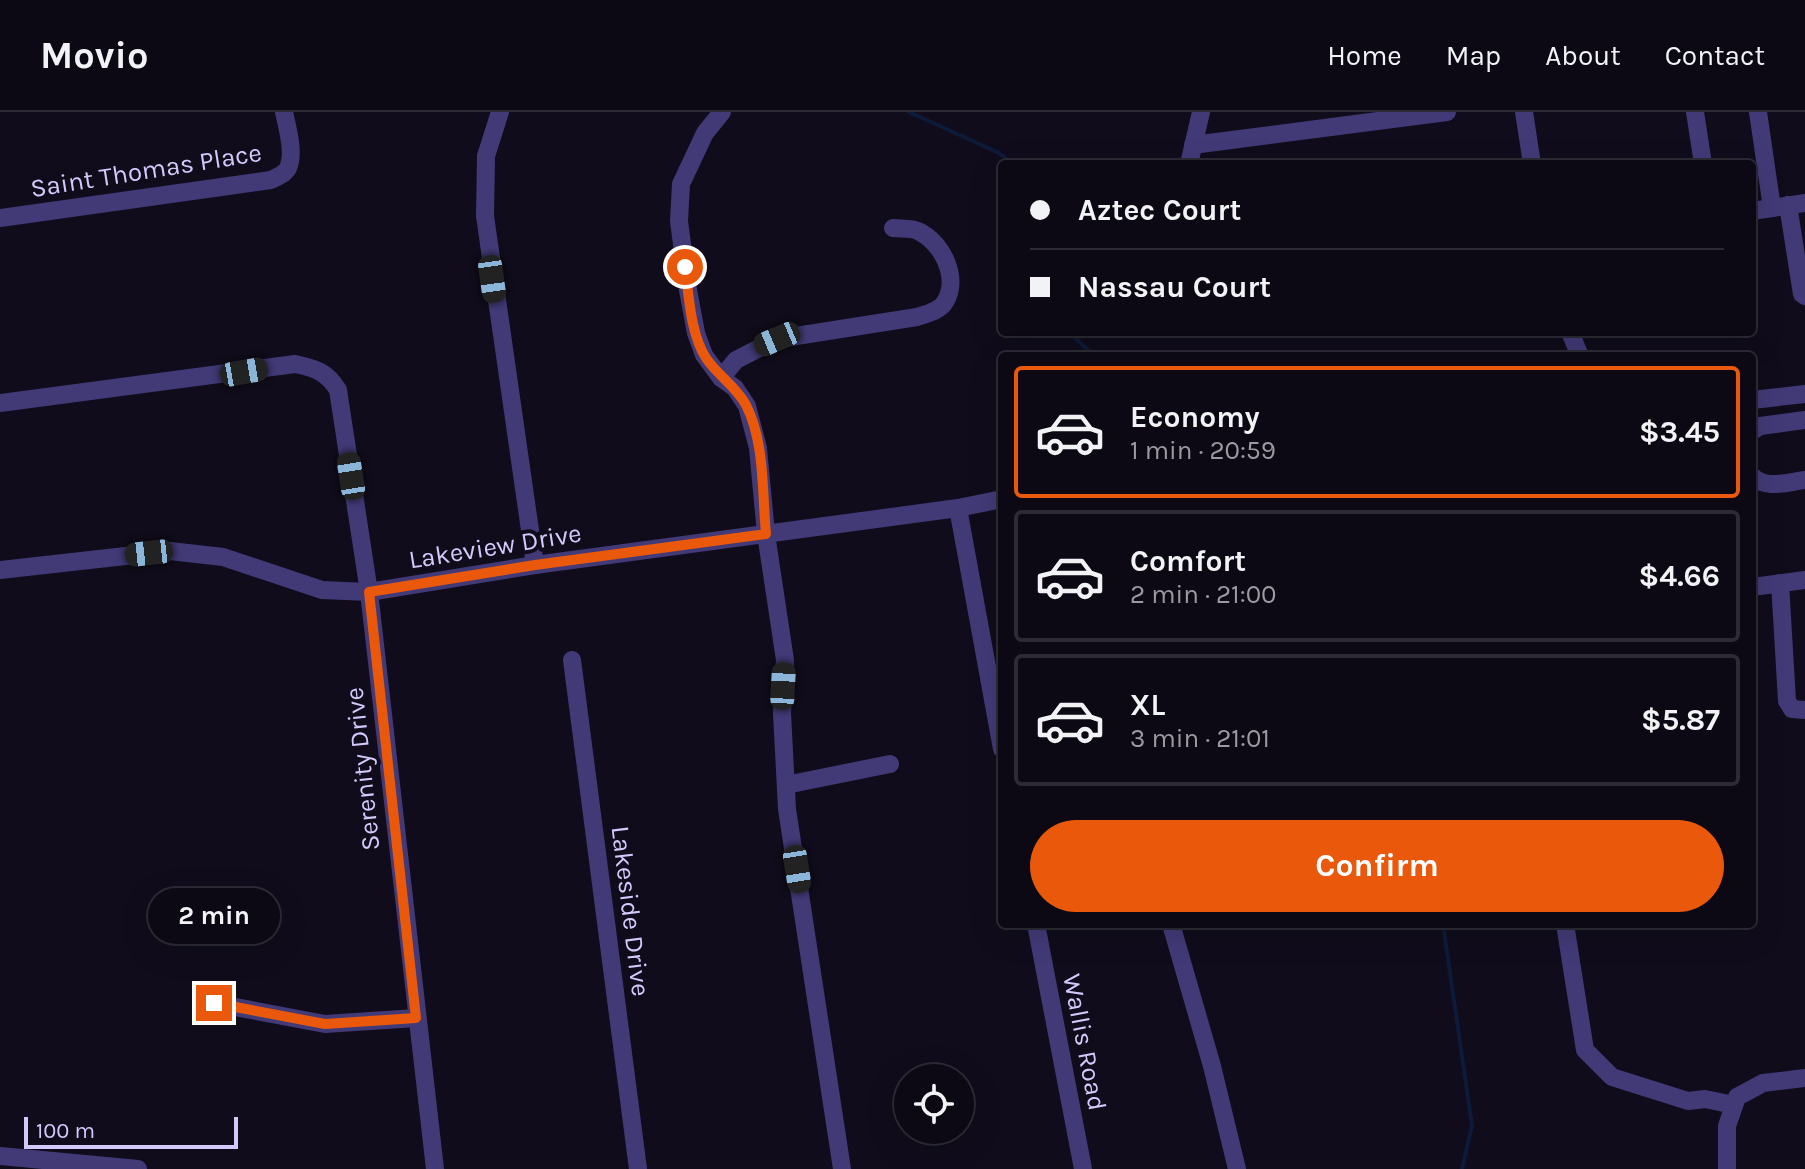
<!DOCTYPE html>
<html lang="en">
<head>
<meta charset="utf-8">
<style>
	body { margin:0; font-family:Karla,sans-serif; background:#15121d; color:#f1f3f6; height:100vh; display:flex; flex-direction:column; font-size:30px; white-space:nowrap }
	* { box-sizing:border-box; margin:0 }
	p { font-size:26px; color:#9a9aa0 }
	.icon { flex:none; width:44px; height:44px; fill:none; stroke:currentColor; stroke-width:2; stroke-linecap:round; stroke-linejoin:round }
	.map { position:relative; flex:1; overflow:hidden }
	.sheet { position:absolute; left:998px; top:240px; width:758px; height:576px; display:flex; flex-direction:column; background:#0c0914; border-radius:8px; box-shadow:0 8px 32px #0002,0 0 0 2px #2c2a34 }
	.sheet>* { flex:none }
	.banner { position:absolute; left:998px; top:48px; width:758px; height:176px; border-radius:8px; box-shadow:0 8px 32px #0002,0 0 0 2px #2c2a34; display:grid; align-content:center; height:176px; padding:0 32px; background:#0c0914 }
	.buttons { position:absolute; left:894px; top:952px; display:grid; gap:16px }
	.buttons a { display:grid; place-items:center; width:80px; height:80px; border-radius:50%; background:#0c0914; box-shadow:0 8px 32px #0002,0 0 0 2px #2c2a34; font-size:40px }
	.scale { position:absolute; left:24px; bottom:20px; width:214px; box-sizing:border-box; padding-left:8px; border:4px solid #d3cafb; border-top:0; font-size:22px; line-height:28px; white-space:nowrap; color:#d3cafb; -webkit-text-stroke:6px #100c1b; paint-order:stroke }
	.end { position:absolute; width:36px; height:36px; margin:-18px; border:10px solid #ea580c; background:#fff; box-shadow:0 0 0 4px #fff }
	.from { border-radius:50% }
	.bubble { position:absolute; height:56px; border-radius:28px; background:#0c0914; box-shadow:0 8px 32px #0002,0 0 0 2px #2c2a34; font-size:26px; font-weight:700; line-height:56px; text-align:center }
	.car { position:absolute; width:24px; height:48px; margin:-24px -12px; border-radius:10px; box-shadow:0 0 6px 2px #0007; background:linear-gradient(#222 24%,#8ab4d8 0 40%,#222 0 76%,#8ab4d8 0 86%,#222 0) }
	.banner b { display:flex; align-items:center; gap:28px; height:76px; font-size:30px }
	.banner b+b { border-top:2px solid #2c2a34 }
	.banner i { width:20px; height:20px; background:#f1f3f6 }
	ul { padding:14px 0 0; list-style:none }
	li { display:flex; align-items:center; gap:24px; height:132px; margin:0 16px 12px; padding:0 16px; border:4px solid #2c2a34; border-radius:8px }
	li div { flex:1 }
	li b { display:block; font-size:30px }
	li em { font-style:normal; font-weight:700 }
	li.current { border-color:#ea580c }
	li>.icon { width:72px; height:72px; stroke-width:1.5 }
	.action { display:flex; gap:16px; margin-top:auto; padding:16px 32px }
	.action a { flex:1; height:92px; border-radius:48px; background:#ea580c; color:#fff; font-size:32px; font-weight:700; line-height:92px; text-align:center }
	header { display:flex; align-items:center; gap:48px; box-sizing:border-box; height:112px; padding:0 40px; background:#0c0914; border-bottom:2px solid #2c2a34 }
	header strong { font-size:38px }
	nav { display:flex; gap:44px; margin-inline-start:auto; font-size:28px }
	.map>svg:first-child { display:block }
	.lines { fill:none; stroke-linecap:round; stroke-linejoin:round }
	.stream { stroke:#0d1b39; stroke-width:4 }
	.minor { stroke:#413a77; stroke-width:18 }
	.route { stroke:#ea580c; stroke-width:10 }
	.labels { text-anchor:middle; stroke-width:8; stroke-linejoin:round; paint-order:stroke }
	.street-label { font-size:26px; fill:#d3cafb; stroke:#100c1b }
</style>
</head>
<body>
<header>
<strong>Movio</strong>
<nav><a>Home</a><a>Map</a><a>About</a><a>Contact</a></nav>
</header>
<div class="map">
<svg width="1805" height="1057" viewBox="0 0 1805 1057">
	<rect width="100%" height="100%" fill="#100c1b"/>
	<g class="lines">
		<g class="stream">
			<polyline points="909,0 999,41 1013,52"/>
			<polyline points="1069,220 1094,244"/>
			<polyline points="1443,812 1472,1014 1462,1057"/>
		</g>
		<g class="minor">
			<polyline points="500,0 486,44 485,104 535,453"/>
			<polyline points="722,0 705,21 681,72 679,109 688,178 696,221 704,243 721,266 735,276 747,294 758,336 766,422 785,548 782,601 787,697 842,1057"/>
			<polyline points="1524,0 1532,52"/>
			<polyline points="1695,0 1703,52"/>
			<polyline points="1758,0 1772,96"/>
			<polyline points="1193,33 1447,0"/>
			<polyline points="1189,52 1201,0"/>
			<polyline points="1788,93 1802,182 1805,184"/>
			<polyline points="1752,99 1805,91"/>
			<path d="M0,106L271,68C277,65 285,62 288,56C295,41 287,15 284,0"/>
			<polyline points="1570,220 1580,244"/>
			<path d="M721,266L736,248L777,227L917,205C926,202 940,199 945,190C960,166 942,130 918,119C911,116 901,117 893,116"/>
			<polyline points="1752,288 1805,282"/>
			<path d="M0,291L295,252C315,256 327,260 338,278L369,480L435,1057"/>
			<polyline points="1752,319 1760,314 1805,308"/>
			<path d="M1752,364C1766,378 1787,370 1805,368"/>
			<polyline points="958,396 1002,637"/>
			<polyline points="0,458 170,439 223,445 322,478 369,480 535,453 958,396 1002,387"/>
			<polyline points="1780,471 1787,589 1792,597 1805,598"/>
			<polyline points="1752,475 1805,468"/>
			<polyline points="572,548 638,1057"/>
			<polyline points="786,673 890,652"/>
			<polyline points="1036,812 1083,1057"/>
			<polyline points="1171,812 1212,954 1237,1057"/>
			<polyline points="1565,812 1585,938 1612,965 1688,989 1705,987 1734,993"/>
			<polyline points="214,891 325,912 416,906"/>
			<polyline points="0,1044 138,1057"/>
			<polyline points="1727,1057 1727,1014 1737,985 1763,971 1805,966"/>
		</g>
	</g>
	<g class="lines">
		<path class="route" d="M214,891L325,912L416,906L369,480L535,453L766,422C762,381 765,330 746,293C736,274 718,264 706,246C690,221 689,183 685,155"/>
	</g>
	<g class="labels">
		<g class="street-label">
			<text transform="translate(146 58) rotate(-9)" y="9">Saint Thomas Place</text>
			<text transform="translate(495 434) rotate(-9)" y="9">Lakeview Drive</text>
			<text transform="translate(362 657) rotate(-96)" y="9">Serenity Drive</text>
			<text transform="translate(631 799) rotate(83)" y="9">Lakeside Drive</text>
			<text transform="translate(1085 930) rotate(79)" y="9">Wallis Road</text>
		</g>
	</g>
</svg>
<div class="buttons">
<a><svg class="icon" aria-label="locate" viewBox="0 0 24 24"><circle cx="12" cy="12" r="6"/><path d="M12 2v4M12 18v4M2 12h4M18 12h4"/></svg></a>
</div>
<div class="scale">100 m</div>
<i class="end from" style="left:685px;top:155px"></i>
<i class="end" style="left:214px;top:891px"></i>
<div class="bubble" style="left:148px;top:776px;width:132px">2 min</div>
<i class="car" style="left:492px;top:167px;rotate:172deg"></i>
<i class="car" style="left:777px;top:227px;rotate:247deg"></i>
<i class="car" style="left:244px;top:260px;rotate:80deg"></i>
<i class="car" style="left:351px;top:364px;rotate:351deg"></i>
<i class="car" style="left:149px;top:441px;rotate:264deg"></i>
<i class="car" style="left:783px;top:574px;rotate:3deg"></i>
<i class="car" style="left:797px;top:757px;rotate:171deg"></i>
<div class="banner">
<b><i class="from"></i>Aztec Court</b>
<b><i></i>Nassau Court</b>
</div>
<section class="sheet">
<ul>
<li class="current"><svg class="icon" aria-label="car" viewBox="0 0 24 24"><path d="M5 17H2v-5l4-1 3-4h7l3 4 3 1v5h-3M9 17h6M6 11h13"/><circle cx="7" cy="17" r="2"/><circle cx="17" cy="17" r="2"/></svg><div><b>Economy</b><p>1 min · 20:59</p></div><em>$3.45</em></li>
<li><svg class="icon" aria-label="car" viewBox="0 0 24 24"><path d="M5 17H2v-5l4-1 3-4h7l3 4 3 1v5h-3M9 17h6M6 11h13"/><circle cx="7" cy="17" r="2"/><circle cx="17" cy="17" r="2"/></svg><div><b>Comfort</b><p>2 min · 21:00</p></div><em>$4.66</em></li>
<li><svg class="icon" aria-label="car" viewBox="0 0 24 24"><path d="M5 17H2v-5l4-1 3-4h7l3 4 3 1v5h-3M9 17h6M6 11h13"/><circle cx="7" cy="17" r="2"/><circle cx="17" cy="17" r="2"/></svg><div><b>XL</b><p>3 min · 21:01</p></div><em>$5.87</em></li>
</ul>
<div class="action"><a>Confirm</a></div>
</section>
</div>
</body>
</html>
